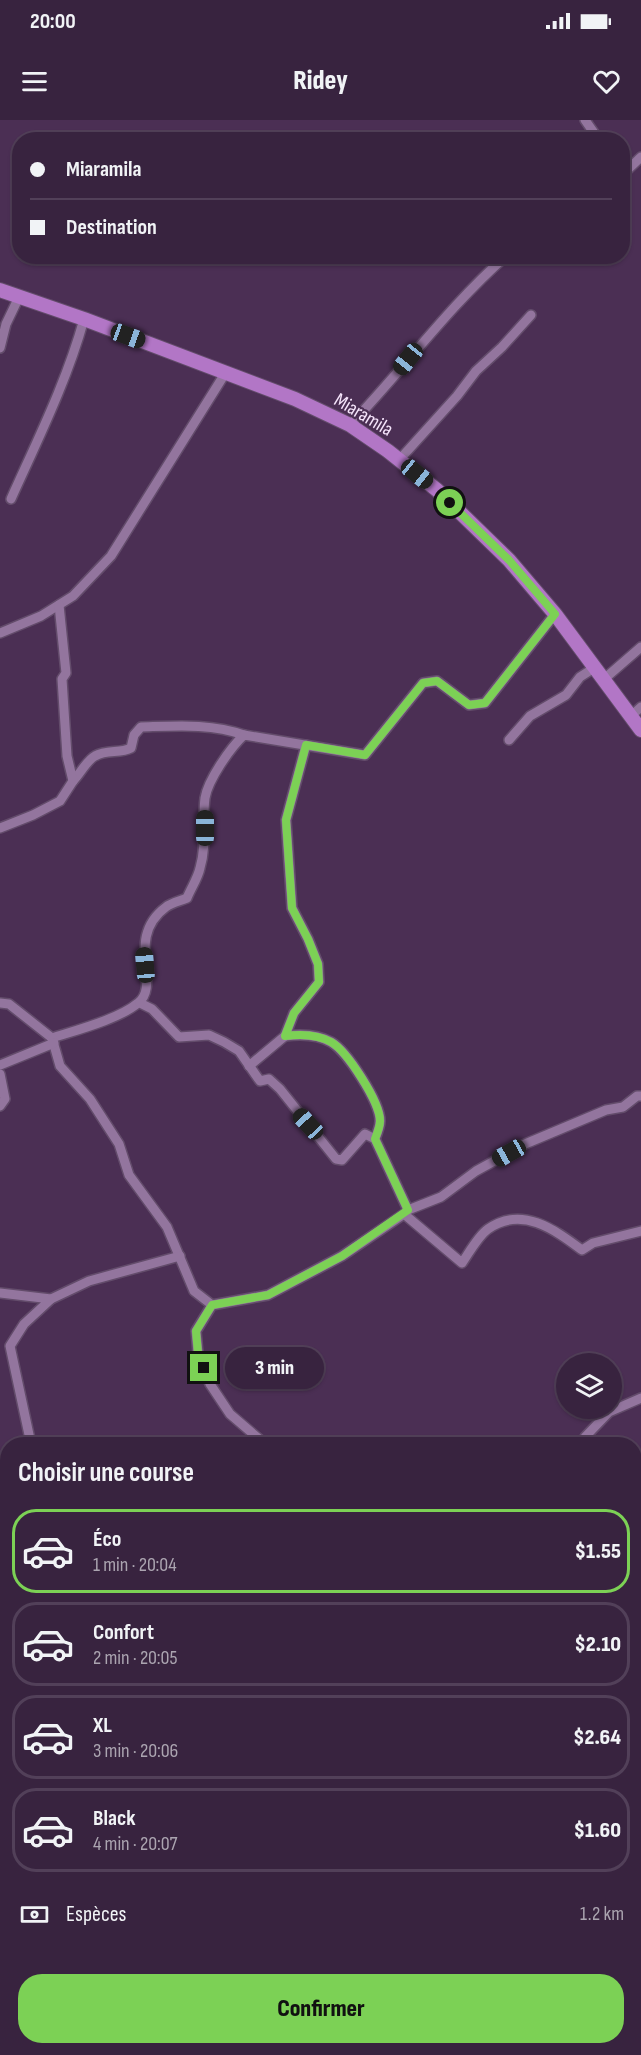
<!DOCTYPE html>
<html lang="fr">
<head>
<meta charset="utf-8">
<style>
	body { margin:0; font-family:"Sofia Sans Condensed",sans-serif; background:#3f2b46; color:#f1f3f6; height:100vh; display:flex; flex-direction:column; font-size:22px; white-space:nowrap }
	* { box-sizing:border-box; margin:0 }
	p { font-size:20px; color:#aba4b0 }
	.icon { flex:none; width:33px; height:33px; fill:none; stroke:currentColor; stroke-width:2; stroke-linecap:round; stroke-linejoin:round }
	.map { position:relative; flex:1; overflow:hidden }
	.details { position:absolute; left:0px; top:1317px; width:642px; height:618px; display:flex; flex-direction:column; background:#38233f; border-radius:24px 24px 0 0; box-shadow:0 2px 4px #0004,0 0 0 2px #524059 }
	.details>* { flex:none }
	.guide { position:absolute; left:12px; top:12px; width:618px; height:132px; border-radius:24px; box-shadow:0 2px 4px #0004,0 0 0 2px #524059; display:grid; align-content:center; height:132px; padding:0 18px; background:#38233f }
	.fabs { position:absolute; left:556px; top:1233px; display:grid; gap:12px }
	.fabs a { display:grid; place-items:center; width:66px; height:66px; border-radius:50%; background:#38233f; box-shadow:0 2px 4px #0004,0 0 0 2px #524059; font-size:30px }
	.end { position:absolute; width:27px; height:27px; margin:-14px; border:8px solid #7cd155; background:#111; box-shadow:0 0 0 3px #111 }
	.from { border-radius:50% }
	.bubble { position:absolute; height:42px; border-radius:21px; background:#38233f; box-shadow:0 2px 4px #0004,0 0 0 2px #524059; font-size:20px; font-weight:800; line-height:42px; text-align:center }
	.car { position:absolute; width:18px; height:36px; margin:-18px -9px; border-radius:8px; box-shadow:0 0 4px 2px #0007; background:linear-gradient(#222 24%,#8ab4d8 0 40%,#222 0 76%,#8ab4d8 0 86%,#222 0) }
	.guide b { display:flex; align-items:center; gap:21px; height:57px; font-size:22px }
	.guide b+b { border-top:2px solid #524059 }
	.guide i { width:15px; height:15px; background:#f1f3f6 }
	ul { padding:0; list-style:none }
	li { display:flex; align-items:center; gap:18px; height:84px; margin:0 12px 9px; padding:0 6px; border:3px solid #524059; border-radius:24px }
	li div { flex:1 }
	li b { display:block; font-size:22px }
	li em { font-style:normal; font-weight:800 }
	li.selected { border-color:#7cd155 }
	li>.icon { width:54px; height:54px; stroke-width:1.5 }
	h2 { padding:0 18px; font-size:27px; line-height:72px }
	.pay { display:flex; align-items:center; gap:15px; height:66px; padding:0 18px; font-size:22px }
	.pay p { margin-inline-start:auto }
	.button { display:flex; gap:12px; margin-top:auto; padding:12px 18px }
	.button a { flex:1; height:69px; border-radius:24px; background:#7cd155; color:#111; font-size:24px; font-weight:800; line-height:69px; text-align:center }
	.status { display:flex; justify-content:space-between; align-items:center; height:42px; padding:0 30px; background:#38233f; direction:ltr }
	.status svg { height:16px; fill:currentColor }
	header { display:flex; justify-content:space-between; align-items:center; height:78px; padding:0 18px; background:#38233f; font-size:27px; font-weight:800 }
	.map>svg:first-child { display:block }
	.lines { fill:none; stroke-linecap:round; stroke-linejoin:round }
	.street-casing { stroke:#634c6b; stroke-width:12 }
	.primary-casing { stroke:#634c6b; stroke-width:16 }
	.street { stroke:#93759e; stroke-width:9 }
	.primary { stroke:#b276c6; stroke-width:14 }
	.route { stroke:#7cd155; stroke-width:8 }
	.labels { text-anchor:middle; stroke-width:4.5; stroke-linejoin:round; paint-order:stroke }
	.street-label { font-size:20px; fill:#f5e4fb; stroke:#4b2f54 }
</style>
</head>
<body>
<div class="status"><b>20:00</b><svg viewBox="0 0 49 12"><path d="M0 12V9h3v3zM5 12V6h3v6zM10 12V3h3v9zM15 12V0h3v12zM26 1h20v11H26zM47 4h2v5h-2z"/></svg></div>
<header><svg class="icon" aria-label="menu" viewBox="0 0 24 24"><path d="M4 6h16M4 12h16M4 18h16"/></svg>Ridey<svg class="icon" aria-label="heart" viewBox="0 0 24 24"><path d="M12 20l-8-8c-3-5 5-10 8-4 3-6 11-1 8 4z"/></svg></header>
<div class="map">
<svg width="641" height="1935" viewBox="0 0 641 1935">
	<rect width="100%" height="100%" fill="#4b2f54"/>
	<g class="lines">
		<defs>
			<g id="street">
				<polyline points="585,0 599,20"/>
				<polyline points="622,55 641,37"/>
				<polyline points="0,228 6,204 19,177"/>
				<path d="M350,305C403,250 448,187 506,136"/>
				<polyline points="400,339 457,276 476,251 502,227 531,195"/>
				<path d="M11,379C37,321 67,261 84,199"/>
				<polyline points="0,513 41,496 73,476 111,436 226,252"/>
				<polyline points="603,560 641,527"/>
				<polyline points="630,597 641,587"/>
				<polyline points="509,620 530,596 566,575 580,557 594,548"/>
				<path d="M73,661C80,654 87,640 95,636C107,629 120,634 131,628L134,615L141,607C175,606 211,603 244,615"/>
				<polyline points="0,708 33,695 60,681 73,661 67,636 62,559 66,553 59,485"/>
				<path d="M0,883L9,884L52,918C77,910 119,899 138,883C162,865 124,818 166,787C171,783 180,781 187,778C191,768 198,758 200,748C207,725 202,701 205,678C208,660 230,628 244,615L365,635L423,563L437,561L469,585L485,583L555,494"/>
				<polyline points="140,883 152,889 179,917 209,915 224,922 239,931 260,961 269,959 280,969 336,1039 342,1040 365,1014 375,1019 408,1090"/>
				<path d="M285,916C300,914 317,914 331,922C347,931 380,982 380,1001C380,1006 377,1014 375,1019"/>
				<polyline points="52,918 60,946 90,979 119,1024 129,1055 167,1107 194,1171 212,1185"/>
				<polyline points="0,945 54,923"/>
				<polyline points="249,946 285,916 294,893 319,862 318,844 308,819 292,788 286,700 306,625"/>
				<polyline points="0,954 5,979 0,986"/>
				<path d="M404,1094L462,1143C469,1133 478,1116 488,1109C522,1085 555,1110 582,1130L593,1123L641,1111"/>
				<polyline points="0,1173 51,1179"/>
				<polyline points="31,1324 10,1226 24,1204 51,1179 89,1161 180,1136"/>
				<polyline points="265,1324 230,1294 210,1264 198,1233 196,1211 212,1185 268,1175 342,1136 404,1094 408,1090 441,1077 476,1051 525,1024 606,990 623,987 637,976 641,976"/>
				<polyline points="586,1324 585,1317 609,1292 641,1278"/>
				<polyline points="0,1613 8,1616"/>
				<polyline points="634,1651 641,1651"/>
				<polyline points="634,1806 641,1802"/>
				<polyline points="0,1900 8,1898"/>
				<polyline points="385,1928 397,1935"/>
				<polyline points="526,1928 528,1935"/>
				<polyline points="440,1935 443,1928"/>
				<polyline points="534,1935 546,1931 547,1928"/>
			</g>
			<polyline id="primary" points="0,170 84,199 295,279 350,305 388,331 437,370 509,440 555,494 641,610"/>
		</defs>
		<use href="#street" class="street-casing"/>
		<use href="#primary" class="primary-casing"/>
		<use href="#street" class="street"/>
		<use href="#primary" class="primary"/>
	</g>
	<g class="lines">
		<path class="route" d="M204,1248L198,1233L196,1211L212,1185L268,1175L342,1136L408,1090L375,1019C377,1014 380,1006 380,1001C380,982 347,931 331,922C317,914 300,914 285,916L294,893L319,862L318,844L308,819L292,788L286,700L306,625L365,635L423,563L437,561L469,585L485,583L555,494L509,440L450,383"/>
	</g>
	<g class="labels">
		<g class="street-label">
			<text transform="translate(364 294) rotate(31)" y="7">Miaramila</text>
		</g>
	</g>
</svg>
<div class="fabs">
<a><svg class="icon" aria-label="layers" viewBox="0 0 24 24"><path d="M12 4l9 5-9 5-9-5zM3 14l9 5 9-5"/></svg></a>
</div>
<i class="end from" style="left:450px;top:383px"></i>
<i class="end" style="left:204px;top:1248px"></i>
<div class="bubble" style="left:225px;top:1227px;width:99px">3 min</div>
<i class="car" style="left:128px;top:216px;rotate:110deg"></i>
<i class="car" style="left:408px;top:239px;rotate:219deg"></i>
<i class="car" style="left:417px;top:354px;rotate:129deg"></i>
<i class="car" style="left:205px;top:708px;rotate:0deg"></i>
<i class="car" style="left:145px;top:845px;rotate:355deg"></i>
<i class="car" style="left:308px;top:1004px;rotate:317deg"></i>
<i class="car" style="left:509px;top:1033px;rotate:241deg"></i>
<div class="guide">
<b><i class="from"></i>Miaramila</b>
<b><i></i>Destination</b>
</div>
<section class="details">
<h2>Choisir une course</h2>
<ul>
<li class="selected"><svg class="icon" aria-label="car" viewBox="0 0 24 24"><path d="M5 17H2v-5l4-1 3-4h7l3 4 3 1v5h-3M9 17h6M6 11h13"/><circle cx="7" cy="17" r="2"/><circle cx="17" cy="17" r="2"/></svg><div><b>Éco</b><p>1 min · 20:04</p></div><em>$1.55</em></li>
<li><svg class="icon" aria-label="car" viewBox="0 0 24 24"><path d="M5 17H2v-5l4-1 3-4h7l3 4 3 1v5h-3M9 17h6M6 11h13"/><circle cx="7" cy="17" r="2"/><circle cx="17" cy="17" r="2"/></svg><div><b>Confort</b><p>2 min · 20:05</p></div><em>$2.10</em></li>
<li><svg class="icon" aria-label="car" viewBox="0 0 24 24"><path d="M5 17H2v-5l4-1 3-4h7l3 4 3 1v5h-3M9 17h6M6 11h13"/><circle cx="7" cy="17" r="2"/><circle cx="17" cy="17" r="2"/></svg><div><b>XL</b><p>3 min · 20:06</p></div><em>$2.64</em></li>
<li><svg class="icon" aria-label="car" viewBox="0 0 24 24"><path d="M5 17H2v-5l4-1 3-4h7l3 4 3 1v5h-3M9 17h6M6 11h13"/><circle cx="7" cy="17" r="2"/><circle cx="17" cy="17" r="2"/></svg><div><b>Black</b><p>4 min · 20:07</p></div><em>$1.60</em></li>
</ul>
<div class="pay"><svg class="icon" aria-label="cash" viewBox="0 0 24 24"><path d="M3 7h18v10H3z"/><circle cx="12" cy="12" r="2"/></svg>Espèces<p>1.2 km</p></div>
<div class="button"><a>Confirmer</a></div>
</section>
</div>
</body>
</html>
